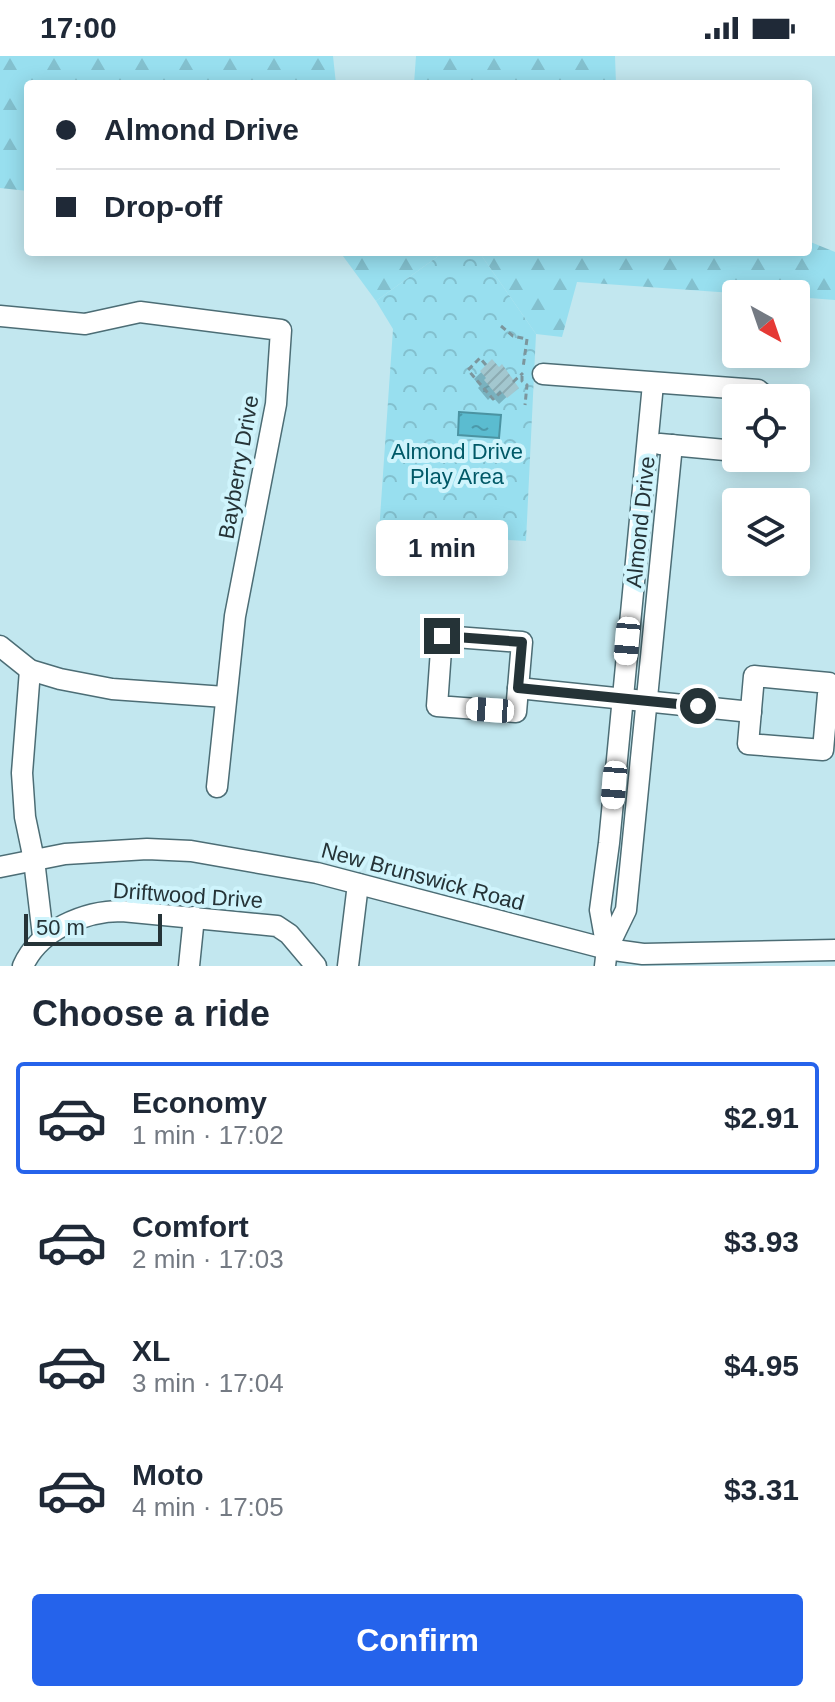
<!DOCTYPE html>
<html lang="en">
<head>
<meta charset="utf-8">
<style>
	body { margin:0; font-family:Arial,sans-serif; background:#f6f6f7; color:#1f2937; height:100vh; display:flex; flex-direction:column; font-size:30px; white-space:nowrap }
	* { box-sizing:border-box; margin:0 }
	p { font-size:26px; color:#747a83 }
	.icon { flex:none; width:44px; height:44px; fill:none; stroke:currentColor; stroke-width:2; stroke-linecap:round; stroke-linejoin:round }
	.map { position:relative; height:910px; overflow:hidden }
	.sheet { display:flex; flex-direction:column; background:#fff; flex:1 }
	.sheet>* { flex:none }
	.top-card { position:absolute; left:24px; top:24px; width:788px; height:176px; border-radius:8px; box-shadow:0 4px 20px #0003; display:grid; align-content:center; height:176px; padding:0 32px; background:#fff }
	.needle { width:52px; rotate:140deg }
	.buttons { position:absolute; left:722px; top:224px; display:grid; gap:16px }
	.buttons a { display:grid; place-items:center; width:88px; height:88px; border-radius:8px; background:#fff; box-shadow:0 4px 20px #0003; font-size:40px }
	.scale { position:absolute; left:24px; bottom:20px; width:138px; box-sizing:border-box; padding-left:8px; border:4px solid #253337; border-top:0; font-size:22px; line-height:28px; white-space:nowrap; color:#253337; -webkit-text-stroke:6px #cff4fc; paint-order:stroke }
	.end { position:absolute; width:36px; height:36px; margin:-18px; border:10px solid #253337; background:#fff; box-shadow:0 0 0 4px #fff }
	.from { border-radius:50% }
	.bubble { position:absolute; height:56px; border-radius:8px; background:#fff; box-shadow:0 4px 20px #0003; font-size:26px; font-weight:800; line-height:56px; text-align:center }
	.car { position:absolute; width:24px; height:48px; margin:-24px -12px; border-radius:10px; box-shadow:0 0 6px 2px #0007; background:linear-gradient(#fff 24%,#345 0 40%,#fff 0 76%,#345 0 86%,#fff 0) }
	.top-card b { display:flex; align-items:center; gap:28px; height:76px; font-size:30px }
	.top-card b+b { border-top:2px solid #e0e1e3 }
	.top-card i { width:20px; height:20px; background:#1f2937 }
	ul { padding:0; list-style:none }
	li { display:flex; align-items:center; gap:24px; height:112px; margin:0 16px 12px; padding:0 16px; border:4px solid transparent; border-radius:8px }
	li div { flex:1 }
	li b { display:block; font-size:30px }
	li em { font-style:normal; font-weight:800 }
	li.active { border-color:#2563eb }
	li>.icon { width:72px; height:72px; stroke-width:1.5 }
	h2 { padding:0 32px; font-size:36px; line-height:96px }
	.primary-button { display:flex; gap:16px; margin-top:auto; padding:16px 32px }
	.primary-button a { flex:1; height:92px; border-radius:8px; background:#2563eb; color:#fff; font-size:32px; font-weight:800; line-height:92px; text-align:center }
	.status { display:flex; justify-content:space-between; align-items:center; height:56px; padding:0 40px; background:#fff; direction:ltr }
	.status svg { height:22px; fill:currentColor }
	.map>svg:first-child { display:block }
	.forest { fill:url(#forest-firs) }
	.park { fill:url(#park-crowns) }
	.water { fill:url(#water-ripples); stroke:#4b93a2; stroke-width:2 }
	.shadow { fill:#0003 }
	.building { fill:url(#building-hatch) }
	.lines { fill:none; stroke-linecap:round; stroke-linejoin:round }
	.minor-casing { stroke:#4c6d75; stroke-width:23 }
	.path { stroke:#7c969d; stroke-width:3; stroke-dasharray:6 4; stroke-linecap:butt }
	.minor { stroke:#fff; stroke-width:20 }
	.route { stroke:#253337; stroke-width:10 }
	.labels { text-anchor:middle; stroke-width:8; stroke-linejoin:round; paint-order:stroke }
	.park-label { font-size:22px; fill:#005967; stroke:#cff4fc }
	.street-label { font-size:22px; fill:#253337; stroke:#cff4fc }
</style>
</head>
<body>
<div class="status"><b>17:00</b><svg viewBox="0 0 49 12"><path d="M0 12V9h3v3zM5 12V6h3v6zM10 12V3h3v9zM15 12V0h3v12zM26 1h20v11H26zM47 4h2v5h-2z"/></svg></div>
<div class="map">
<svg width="835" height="910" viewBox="0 0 835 910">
	<defs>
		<pattern id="forest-firs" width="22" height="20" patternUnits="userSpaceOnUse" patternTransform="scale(2)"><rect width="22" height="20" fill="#98dfef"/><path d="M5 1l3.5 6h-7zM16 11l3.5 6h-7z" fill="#83c0ce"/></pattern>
		<pattern id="park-crowns" width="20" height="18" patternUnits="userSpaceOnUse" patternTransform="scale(2)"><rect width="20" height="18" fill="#98dfef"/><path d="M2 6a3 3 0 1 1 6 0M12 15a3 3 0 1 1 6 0" fill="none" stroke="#83c0ce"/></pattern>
		<pattern id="water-ripples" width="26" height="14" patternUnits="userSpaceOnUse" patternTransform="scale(2)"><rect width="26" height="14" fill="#5bbcd0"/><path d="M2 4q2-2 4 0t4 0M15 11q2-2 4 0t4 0" fill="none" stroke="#4b99aa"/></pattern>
		<pattern id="building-hatch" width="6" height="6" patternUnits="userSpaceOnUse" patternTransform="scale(2)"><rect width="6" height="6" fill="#a3c7cf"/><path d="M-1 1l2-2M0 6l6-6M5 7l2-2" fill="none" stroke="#8cabb2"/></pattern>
	</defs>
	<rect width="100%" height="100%" fill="#c2e7ef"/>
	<g class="forest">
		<polygon points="0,0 333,0 336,28 28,28 28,135 0,132"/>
		<polygon points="416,0 615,0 616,28 414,28"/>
		<polygon points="808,185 835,196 835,244 796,241 796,238 747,238 577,226 562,281 536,278 479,196 808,196"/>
		<polygon points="340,196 444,196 376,245"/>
	</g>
	<polygon class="park" points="444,196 479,196 536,278 526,485 379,476 393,273 376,245"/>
	<polygon class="water" points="459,356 501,359 499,382 458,379"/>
	<polygon class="shadow" points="492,306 516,332 499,348 492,340 488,344 478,332 480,330 474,323"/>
	<polygon class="building" points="492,303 499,311 502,308 519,332 507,342 500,334 496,338 484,324 486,322 480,315"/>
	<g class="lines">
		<defs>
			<g id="minor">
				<polyline points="0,260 85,268 140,256 281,274 276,348 235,560 217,731"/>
				<polyline points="543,318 758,334 768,342"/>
				<polyline points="660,388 736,395"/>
				<polygon points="442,580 522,586 516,656 437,650"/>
				<polyline points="0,590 30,614 60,623 112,633 225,641"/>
				<polyline points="30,614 22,717 25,761 34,804 43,880"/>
				<polygon points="754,620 829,627 823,694 748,688"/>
				<polyline points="518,632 751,656"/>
				<polyline points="0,811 65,798 147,793 191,795 317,817 607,893 643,898 835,894"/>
				<polyline points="607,893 626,854 672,389"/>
				<path d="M23,910C39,874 84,855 122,855L277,870L289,878L316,910"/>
				<polyline points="189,910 194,861"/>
				<polyline points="348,910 358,828"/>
				<polyline points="605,910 607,893 600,854 609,787 653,328"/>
			</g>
		</defs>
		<use href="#minor" class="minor-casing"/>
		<g class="path">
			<polyline points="501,270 513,280 527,283 523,312"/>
			<polyline points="486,309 480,302 468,314 493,343 501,336"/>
			<polyline points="522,320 522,325 527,329 525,349"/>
			<polyline points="513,326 523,317"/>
		</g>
		<use href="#minor" class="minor"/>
	</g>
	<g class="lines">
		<polyline class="route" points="442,580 522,586 518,632 698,650"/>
	</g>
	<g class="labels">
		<g class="park-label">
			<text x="457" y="403">Almond Drive<tspan x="457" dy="25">Play Area</tspan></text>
		</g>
		<g class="street-label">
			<text transform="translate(238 411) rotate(-80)" y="8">Bayberry Drive</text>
			<text transform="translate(640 466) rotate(-84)" y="8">Almond Drive</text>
			<text transform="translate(423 820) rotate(15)" y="8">New Brunswick Road</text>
			<text transform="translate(188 839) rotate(4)" y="8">Driftwood Drive</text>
		</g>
	</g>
</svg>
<div class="buttons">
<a><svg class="needle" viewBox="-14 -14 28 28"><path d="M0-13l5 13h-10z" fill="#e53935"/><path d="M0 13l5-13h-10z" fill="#747a83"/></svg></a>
<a><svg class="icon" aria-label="locate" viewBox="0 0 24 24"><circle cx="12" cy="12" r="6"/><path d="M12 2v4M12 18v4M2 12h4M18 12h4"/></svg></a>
<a><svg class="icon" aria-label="layers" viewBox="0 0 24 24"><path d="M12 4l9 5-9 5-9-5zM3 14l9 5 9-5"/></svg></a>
</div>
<div class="scale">50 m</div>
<i class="end from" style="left:698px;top:650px"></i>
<i class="end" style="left:442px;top:580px"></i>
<div class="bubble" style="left:376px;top:464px;width:132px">1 min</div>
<i class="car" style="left:627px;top:585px;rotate:185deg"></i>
<i class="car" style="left:490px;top:654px;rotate:274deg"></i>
<i class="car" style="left:614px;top:729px;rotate:185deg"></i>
<div class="top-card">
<b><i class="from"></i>Almond Drive</b>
<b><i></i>Drop-off</b>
</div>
</div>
<section class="sheet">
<h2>Choose a ride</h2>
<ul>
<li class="active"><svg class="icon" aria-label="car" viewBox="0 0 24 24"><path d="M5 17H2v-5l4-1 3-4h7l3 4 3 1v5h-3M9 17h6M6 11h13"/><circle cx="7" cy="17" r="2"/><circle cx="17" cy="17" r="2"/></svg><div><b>Economy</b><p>1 min · 17:02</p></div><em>$2.91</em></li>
<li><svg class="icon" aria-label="car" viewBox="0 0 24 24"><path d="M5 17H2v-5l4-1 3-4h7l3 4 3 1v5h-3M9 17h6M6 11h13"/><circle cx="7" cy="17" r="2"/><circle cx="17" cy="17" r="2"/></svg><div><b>Comfort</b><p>2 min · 17:03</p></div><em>$3.93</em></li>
<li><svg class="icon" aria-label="car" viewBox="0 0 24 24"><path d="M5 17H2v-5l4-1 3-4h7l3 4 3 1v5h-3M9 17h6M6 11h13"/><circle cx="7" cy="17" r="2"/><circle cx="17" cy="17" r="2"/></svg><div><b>XL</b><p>3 min · 17:04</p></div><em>$4.95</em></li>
<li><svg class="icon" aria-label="car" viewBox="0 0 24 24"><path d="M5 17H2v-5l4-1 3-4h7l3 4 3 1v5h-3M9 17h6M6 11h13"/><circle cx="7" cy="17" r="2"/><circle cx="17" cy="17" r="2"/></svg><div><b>Moto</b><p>4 min · 17:05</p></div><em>$3.31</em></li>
</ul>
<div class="primary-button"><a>Confirm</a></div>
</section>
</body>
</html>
